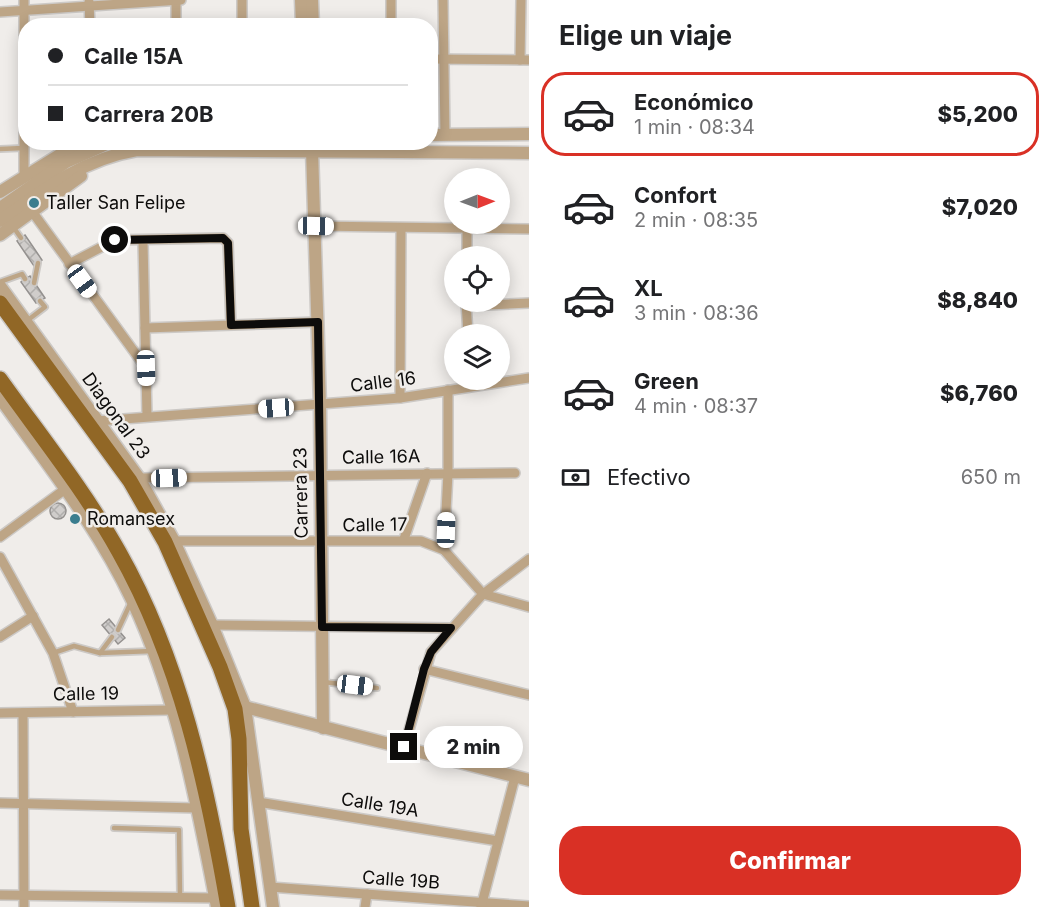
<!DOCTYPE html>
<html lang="es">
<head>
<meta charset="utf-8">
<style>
	body { margin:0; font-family:Inter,sans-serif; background:#f2f2f2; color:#202124; height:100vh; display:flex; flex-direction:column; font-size:22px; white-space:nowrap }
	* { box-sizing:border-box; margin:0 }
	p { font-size:20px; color:#757577 }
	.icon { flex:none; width:33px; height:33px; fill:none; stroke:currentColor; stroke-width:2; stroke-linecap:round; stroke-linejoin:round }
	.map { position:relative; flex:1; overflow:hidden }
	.panel { display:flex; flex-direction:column; background:#fff; width:522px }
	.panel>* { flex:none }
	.banner { position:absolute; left:18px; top:18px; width:420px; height:132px; border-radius:24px; box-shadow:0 3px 15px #0003; display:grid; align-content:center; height:132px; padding:0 30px; background:#fff }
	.needle { width:39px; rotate:89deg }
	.tools { position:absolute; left:444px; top:168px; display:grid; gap:12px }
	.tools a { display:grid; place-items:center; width:66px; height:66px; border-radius:50%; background:#fff; box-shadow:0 3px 15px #0003; font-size:30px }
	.end { position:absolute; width:27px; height:27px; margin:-14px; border:8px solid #0d0c0b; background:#fff; box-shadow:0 0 0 3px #fff }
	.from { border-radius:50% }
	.bubble { position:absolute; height:42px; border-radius:21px; background:#fff; box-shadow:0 3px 15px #0003; font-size:20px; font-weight:800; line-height:42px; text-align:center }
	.car { position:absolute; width:18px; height:36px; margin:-18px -9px; border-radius:8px; box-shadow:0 0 4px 2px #0007; background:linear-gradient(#fff 24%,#345 0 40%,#fff 0 76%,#345 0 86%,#fff 0) }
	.banner b { display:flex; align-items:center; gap:21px; height:57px; font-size:22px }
	.banner b+b { border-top:2px solid #e0e0e0 }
	.banner i { width:15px; height:15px; background:#202124 }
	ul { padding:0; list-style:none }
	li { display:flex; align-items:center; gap:18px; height:84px; margin:0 12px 9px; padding:0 18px; border:3px solid transparent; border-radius:24px }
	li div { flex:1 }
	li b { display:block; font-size:22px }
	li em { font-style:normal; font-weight:800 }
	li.on { border-color:#d93025 }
	li>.icon { width:54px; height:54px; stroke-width:1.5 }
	h2 { padding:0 30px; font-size:27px; line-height:72px }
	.pay { display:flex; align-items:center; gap:15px; height:66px; padding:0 30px; font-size:22px }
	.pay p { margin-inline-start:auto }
	.button { display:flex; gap:12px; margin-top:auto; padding:12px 30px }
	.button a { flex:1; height:69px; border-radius:24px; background:#d93025; color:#fff; font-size:24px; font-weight:800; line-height:69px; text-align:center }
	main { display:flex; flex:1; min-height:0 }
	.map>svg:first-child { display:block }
	.building { fill:url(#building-cross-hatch); stroke:#94918f; stroke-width:1.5 }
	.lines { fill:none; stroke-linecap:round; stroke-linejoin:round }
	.service-casing { stroke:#ccc9c6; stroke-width:8 }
	.minor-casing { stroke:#ccc9c6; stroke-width:12 }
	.tertiary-casing { stroke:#ccc9c6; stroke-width:15 }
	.primary-casing { stroke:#ccc9c6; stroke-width:18 }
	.service { stroke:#bda586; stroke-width:4.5 }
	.minor { stroke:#bda586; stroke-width:9 }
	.tertiary { stroke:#bda586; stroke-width:12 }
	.primary { stroke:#916726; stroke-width:15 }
	.route { stroke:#0d0c0b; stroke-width:8 }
	.poi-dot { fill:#3a7d8e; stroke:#f0edea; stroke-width:2 }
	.labels { text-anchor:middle; stroke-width:5; stroke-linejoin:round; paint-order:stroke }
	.poi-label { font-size:18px; fill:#0d0c0b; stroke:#f0edea; text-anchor:start }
	.street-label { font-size:18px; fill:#0d0c0b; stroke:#f0edea }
</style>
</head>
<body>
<main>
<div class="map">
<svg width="529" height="907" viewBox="0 0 529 907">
	<defs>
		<pattern id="building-cross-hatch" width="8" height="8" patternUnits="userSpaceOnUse" patternTransform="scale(1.5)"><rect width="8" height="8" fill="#d0cdcb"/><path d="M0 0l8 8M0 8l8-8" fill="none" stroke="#b1afad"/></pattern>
	</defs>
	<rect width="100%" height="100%" fill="#f0edea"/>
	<g class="building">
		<polygon points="25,235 42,260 34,266 17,241"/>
		<polygon points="30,276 45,298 36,303 21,282"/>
		<circle cx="58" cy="511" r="8"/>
		<polygon points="109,619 125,638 118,644 102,625"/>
	</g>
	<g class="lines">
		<defs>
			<g id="service">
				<polyline points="0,149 24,148"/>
				<polyline points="14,228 21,238"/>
				<polyline points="0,282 22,274 25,279"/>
				<polyline points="34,283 38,263"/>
				<polyline points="28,320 45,307 40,301"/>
				<polyline points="118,630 131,602"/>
				<polyline points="53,653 74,646 100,653 153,651"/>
				<polyline points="100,653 112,637"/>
				<polyline points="323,682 377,688"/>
				<polyline points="114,828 179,830 180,897"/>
			</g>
			<g id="minor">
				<polyline points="176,0 176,26"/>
				<polyline points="242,0 242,26"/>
				<polyline points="391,0 391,26"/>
				<polyline points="443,0 445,135"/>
				<polyline points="89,2 90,26"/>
				<polyline points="0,12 181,0"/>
				<polyline points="430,59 529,60"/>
				<polyline points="520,60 521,0"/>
				<polyline points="24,176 24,0"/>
				<polyline points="31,210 146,368"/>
				<polyline points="316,226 529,229"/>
				<polyline points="143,242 147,416"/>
				<polyline points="467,256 467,228"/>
				<polyline points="69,264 115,240 223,238 228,243 231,325"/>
				<polyline points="466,302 468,334"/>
				<polyline points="466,306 529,303"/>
				<polyline points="145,328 318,322"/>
				<polyline points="400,398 401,228"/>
				<polyline points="97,421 400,398 529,378"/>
				<polyline points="139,478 515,473"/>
				<polyline points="0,537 64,490"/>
				<polyline points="404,539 427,473"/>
				<polyline points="174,541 421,541 444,550 483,594 529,607"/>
				<polyline points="444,550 448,473 448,390"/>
				<polyline points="0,557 53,653 73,712"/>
				<polyline points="212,625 451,628"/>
				<polyline points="0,637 33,616"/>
				<polyline points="424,669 529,695"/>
				<polyline points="0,713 172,710"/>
				<polyline points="23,713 24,907"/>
				<polyline points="404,748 431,652 483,594 529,559"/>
				<polyline points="258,802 498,841"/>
				<polyline points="0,803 196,808"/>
				<polyline points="270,887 529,906"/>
				<polyline points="0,895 215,898"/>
				<polyline points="365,907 367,894"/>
				<polyline points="481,907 515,777"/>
			</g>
			<g id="tertiary">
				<polyline points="301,0 302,26"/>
				<polyline points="312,0 313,26"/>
				<polyline points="430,135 529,134"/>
				<polyline points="314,142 312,150 320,405 323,728"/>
				<polyline points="0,192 61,154 87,142"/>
				<polyline points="0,208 66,162 111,142"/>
				<path d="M0,221C43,190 83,159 137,150L529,153"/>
				<polyline points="0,235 81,176"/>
				<polyline points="0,286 139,478 174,541 212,625 245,707 273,907"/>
				<path d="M0,398C46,463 98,527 132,600C177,695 197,804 217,907"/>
				<polyline points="245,707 529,780"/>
			</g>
			<g id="primary">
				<polyline points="0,303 130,481 165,542 220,667 235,709 239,739 241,829 252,907"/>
				<path d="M0,379C40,435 85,491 119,552C180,660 207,785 228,907"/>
			</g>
		</defs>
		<use href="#service" class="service-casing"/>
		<use href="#minor" class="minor-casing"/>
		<use href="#tertiary" class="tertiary-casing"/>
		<use href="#primary" class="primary-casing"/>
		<use href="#service" class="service"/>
		<use href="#minor" class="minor"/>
		<use href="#tertiary" class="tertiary"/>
		<use href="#primary" class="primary"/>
	</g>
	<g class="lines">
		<polyline class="route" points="115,240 223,238 228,243 231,325 318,322 322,627 451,628 431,652 424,669 404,747"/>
	</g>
	<g class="poi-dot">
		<circle cx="34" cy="203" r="6"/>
		<circle cx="75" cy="519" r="6"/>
	</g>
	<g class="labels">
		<g class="poi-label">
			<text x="46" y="209">Taller San Felipe</text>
			<text x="87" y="525">Romansex</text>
		</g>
		<g class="street-label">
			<text transform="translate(383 382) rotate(-7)" y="6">Calle 16</text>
			<text transform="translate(116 416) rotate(54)" y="6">Diagonal 23</text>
			<text transform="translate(381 457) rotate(-1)" y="6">Calle 16A</text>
			<text transform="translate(301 493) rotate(-91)" y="6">Carrera 23</text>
			<text transform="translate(375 525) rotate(-1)" y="6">Calle 17</text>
			<text transform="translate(86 694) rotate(-1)" y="6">Calle 19</text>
			<text transform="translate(380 805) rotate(9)" y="6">Calle 19A</text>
			<text transform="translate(401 880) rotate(4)" y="6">Calle 19B</text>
		</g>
	</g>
</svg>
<div class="tools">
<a><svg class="needle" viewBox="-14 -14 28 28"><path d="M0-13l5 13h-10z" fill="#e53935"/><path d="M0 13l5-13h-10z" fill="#757577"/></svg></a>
<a><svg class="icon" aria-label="locate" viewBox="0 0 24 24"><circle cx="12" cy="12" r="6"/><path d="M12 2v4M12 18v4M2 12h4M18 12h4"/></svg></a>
<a><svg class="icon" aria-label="layers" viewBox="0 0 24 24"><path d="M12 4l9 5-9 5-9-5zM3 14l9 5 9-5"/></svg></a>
</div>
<i class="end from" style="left:115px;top:240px"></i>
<i class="end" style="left:404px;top:747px"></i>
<div class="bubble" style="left:424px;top:726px;width:99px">2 min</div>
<i class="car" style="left:316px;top:226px;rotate:91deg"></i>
<i class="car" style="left:82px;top:281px;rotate:144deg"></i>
<i class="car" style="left:146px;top:368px;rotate:178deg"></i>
<i class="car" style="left:276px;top:408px;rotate:266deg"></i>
<i class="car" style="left:169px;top:478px;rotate:88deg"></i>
<i class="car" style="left:446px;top:530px;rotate:2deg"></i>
<i class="car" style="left:355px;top:685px;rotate:97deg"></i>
<div class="banner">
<b><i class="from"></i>Calle 15A</b>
<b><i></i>Carrera 20B</b>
</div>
</div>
<section class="panel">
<h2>Elige un viaje</h2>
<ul>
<li class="on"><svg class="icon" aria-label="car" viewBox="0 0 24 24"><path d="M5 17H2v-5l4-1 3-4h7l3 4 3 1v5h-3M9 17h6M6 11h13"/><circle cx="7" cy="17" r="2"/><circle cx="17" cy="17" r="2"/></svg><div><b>Económico</b><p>1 min · 08:34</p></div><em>$5,200</em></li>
<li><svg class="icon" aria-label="car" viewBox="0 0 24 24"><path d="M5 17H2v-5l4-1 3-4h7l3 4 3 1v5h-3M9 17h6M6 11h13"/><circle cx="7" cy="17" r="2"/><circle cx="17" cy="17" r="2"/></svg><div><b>Confort</b><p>2 min · 08:35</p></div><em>$7,020</em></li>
<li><svg class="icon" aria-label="car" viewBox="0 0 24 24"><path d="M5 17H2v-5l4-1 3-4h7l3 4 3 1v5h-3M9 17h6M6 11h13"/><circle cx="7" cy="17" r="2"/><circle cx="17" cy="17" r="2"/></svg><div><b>XL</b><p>3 min · 08:36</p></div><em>$8,840</em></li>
<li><svg class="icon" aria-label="car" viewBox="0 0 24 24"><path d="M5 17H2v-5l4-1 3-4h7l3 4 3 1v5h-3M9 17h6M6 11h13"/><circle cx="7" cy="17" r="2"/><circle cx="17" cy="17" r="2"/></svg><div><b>Green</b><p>4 min · 08:37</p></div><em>$6,760</em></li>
</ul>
<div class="pay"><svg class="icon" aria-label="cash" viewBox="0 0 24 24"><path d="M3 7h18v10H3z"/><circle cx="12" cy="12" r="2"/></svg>Efectivo<p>650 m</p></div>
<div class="button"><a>Confirmar</a></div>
</section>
</main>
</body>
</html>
